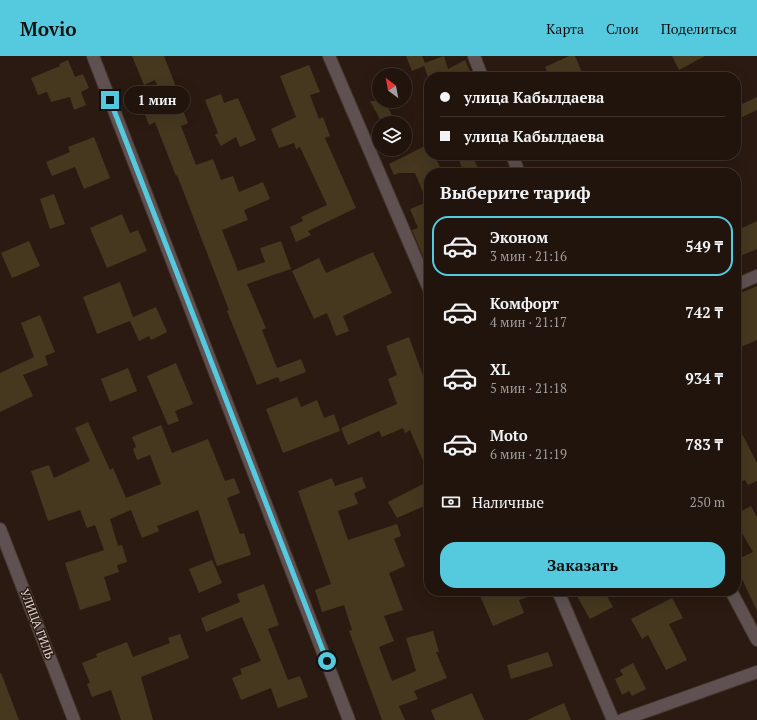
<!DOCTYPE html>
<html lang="ru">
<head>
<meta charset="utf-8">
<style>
	body { margin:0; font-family:"PT Serif",serif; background:#281d16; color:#f1f3f6; height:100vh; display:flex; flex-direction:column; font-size:15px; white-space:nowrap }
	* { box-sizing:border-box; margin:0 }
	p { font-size:13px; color:#a29e9d }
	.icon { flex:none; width:22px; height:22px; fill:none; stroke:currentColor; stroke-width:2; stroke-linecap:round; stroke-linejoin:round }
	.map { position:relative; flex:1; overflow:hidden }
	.side { position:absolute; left:424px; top:112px; width:317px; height:428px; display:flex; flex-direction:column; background:#20140d; border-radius:16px; box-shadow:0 4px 16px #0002,0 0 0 1px #3d332e }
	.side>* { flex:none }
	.hud { position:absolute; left:424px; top:16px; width:317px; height:88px; border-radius:16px; box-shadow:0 4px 16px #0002,0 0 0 1px #3d332e; display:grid; align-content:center; height:88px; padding:0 16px; background:#20140d }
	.needle { width:26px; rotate:328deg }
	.tools { position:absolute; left:372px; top:12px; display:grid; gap:8px }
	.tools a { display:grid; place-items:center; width:40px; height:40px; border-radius:50%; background:#20140d; box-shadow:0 4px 16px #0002,0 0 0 1px #3d332e; font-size:20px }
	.end { position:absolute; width:18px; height:18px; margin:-9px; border:5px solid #55cadf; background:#111; box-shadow:0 0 0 2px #111 }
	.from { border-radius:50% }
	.bubble { position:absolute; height:28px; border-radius:14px; background:#20140d; box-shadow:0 4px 16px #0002,0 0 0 1px #3d332e; font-size:13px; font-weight:700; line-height:28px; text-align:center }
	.hud b { display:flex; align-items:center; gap:14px; height:38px; font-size:15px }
	.hud b+b { border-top:1px solid #3d332e }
	.hud i { width:10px; height:10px; background:#f1f3f6 }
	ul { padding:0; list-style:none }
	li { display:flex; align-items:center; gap:12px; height:60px; margin:0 8px 6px; padding:0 8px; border:2px solid transparent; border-radius:16px }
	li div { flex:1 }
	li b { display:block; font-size:15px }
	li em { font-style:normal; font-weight:700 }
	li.current { border-color:#55cadf }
	li>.icon { width:36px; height:36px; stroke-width:1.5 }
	h2 { padding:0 16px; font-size:18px; line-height:48px }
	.pay { display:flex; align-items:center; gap:10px; height:44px; padding:0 16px; font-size:15px }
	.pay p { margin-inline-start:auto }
	.action { display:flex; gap:8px; margin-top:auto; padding:8px 16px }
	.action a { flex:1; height:46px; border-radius:16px; background:#55cadf; color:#111; font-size:16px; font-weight:700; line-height:46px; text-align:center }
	header { display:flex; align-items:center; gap:24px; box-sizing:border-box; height:56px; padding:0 20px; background:#55cadf; color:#111 }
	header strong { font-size:19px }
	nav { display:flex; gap:22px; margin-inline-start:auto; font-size:14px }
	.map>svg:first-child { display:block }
	.building { fill:#46381f }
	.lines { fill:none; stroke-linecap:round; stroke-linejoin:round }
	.minor-casing { stroke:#45352c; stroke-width:14 }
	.minor { stroke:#5f5151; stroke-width:12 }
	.route { stroke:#55cadf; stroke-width:5 }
	.labels { text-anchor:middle; stroke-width:3; stroke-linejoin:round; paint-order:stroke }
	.street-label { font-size:12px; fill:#e5d9d3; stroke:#2b1a11 }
</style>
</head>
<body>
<header>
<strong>Movio</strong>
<nav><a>Карта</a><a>Слои</a><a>Поделиться</a></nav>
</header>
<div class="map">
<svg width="757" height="664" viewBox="0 0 757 664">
	<rect width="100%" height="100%" fill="#2b1a11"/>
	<g class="building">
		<polygon points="132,0 164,0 175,28 173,30 188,67 181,70 196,109 213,103 221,124 233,120 239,136 263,126 270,143 244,154 248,164 222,174 238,215 265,206 260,192 281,185 291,213 247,228 266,272 262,274 277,312 301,303 306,316 280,326 278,321 257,329 227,255 229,254 177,119 176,120 155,66 149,69 144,56 164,48 155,24 144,29"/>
		<polygon points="406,0 422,0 425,7 444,0 448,13 465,4 471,17 464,21 428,21 424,10 412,15"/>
		<polygon points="569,0 575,0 584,21 550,21 545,11"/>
		<polygon points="672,0 705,0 679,14"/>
		<polygon points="68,4 75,21 83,18 89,32 81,36 86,49 74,54 70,41 51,46 47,36 38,39 31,22 60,10 59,8"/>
		<polygon points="309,9 320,36 310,39 319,63 323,61 330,80 325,82 356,152 308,175 311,179 296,186 290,171 303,165 301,161 327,149 300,91 296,93 294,87 279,92 271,73 296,61 280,20"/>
		<polygon points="221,38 224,47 238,42 256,84 240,91 236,81 221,90 215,79 218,77 205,44"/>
		<polygon points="757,41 757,54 736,64 736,51"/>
		<polygon points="370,45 384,45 392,59 381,65"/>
		<polygon points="94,81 110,122 84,133 75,111 52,120 46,106 70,96 68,91"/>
		<polygon points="429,88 429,99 434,99 443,117 429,117 429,214 412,174 418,172 410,153 427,146 415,117 399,117 394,119 389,108"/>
		<polygon points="457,99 472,99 480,117 464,117"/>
		<polygon points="54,138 65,168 50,173 40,143"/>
		<polygon points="122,158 130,177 138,174 147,195 107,212 90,172"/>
		<polygon points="757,165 757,193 740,200 736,192 736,175"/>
		<polygon points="29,185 40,210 12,222 1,197"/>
		<polygon points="373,196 392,237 343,260 349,275 336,280 327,257 314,263 292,215 319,202 326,217"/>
		<polygon points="120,226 133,261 156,251 167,276 151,284 149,280 139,285 130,265 97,278 83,241"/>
		<polygon points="757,230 757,284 736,293 736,239"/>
		<polygon points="40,259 55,296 45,300 48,309 23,319 33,340 0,356 0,317 34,301 21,267"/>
		<polygon points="409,281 429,336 429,419 410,374 405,377 403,372 382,381 379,375 348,389 341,372 397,348 388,323 397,319 386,290"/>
		<polygon points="176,307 193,348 175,355 179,365 168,369 147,320"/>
		<polygon points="128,312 137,335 110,346 101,323"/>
		<polygon points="297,341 301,351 317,344 324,362 334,358 340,375 283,397 266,353"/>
		<polygon points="88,366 110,414 113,412 126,442 161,428 150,399 137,404 133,393 136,391 132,381 161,369 172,397 208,383 225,425 234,422 240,437 227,442 240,478 244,477 251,499 217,510 198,454 157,470 159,475 142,482 131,454 110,463 118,490 122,489 127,506 117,509 119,516 104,521 111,544 80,554 65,507 104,494 95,469 87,472 80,454 48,465 31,415 49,409 54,422 90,405 75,372"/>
		<polygon points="736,366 757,407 757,425 748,429 745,424 736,428"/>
		<polygon points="362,421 366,432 354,437 358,448 338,455 348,484 397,468 401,480 394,483 405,510 389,517 403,554 384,560 394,585 379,591 392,625 416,615 406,582 433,575 439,596 436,596 447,622 414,635 418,643 399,650 405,664 382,664 349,575 352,574 344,549 322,556 315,534 331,528 298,435 332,422 335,430"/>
		<polygon points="429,425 429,448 397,462 388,446"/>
		<polygon points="751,450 757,461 757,555 736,510 736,504 753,496 736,467 736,458"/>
		<polygon points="212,504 222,527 199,537 189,513"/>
		<polygon points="264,528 279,569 268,573 288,624 300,620 308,641 278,652 271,632 241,644 232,622 242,618 240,613 261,605 242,561 206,576 201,562 240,546 237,538"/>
		<polygon points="478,535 541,535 541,536 519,544 524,557 493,570"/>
		<polygon points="574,535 604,535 613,551 590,563"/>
		<polygon points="672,542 683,562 669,568 687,604 666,614 648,579 642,583 631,563"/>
		<polygon points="180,578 189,602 141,621 153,664 121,664 111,634 92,641 87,628 90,627 82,607 97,601 96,598 127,586 133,601 170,587 168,582"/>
		<polygon points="548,596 553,610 511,623 507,609"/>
		<polygon points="633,607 646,633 632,640 629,635 622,639 615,623 623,619 620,614"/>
		<polygon points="0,617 1,617 19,664 0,664"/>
		<polygon points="472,637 484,664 435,664 431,654"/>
		<polygon points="564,647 571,664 527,664"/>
	</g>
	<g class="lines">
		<defs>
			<g id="minor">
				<polyline points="93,0 349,664"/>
				<polyline points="329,0 429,233"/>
				<polyline points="474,0 482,21"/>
				<polyline points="512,99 519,117"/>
				<polyline points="736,229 757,220"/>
				<polyline points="0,473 74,664"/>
				<polyline points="558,535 613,664"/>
				<polyline points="731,535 757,584"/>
				<polyline points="622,664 757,616"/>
			</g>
		</defs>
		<use href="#minor" class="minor-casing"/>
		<use href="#minor" class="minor"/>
	</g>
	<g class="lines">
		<polyline class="route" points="110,44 327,605"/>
	</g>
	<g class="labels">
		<g class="street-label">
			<text transform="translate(37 568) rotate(69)" y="4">УЛИЦА ГИЛЬ</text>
		</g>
	</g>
</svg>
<div class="tools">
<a><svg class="needle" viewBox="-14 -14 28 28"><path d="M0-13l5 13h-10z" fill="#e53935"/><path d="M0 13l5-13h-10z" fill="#a29e9d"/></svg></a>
<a><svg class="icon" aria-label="layers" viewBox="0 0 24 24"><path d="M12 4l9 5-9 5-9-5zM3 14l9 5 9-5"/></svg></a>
</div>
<i class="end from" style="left:327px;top:605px"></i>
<i class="end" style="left:110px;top:44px"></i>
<div class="bubble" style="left:124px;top:30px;width:66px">1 мин</div>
<div class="hud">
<b><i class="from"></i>улица Кабылдаева</b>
<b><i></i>улица Кабылдаева</b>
</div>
<section class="side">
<h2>Выберите тариф</h2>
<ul>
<li class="current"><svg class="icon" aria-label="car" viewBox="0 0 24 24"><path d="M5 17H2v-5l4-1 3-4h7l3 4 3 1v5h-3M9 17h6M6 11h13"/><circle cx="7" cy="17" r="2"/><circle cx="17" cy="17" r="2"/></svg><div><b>Эконом</b><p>3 мин · 21:16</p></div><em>549 ₸</em></li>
<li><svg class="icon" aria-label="car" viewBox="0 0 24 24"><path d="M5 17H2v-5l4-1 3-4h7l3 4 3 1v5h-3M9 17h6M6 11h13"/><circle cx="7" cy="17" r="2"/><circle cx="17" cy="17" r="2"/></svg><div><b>Комфорт</b><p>4 мин · 21:17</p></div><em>742 ₸</em></li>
<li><svg class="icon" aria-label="car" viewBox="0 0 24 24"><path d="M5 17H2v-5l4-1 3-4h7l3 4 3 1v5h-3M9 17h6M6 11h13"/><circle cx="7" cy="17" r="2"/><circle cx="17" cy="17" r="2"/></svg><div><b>XL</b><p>5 мин · 21:18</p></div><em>934 ₸</em></li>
<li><svg class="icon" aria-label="car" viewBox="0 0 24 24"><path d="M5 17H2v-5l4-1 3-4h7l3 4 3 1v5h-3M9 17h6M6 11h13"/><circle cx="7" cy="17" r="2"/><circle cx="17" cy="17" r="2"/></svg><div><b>Moto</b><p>6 мин · 21:19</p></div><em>783 ₸</em></li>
</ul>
<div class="pay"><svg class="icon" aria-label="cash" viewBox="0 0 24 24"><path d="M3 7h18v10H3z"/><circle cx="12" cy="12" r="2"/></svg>Наличные<p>250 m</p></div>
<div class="action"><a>Заказать</a></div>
</section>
</div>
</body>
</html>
